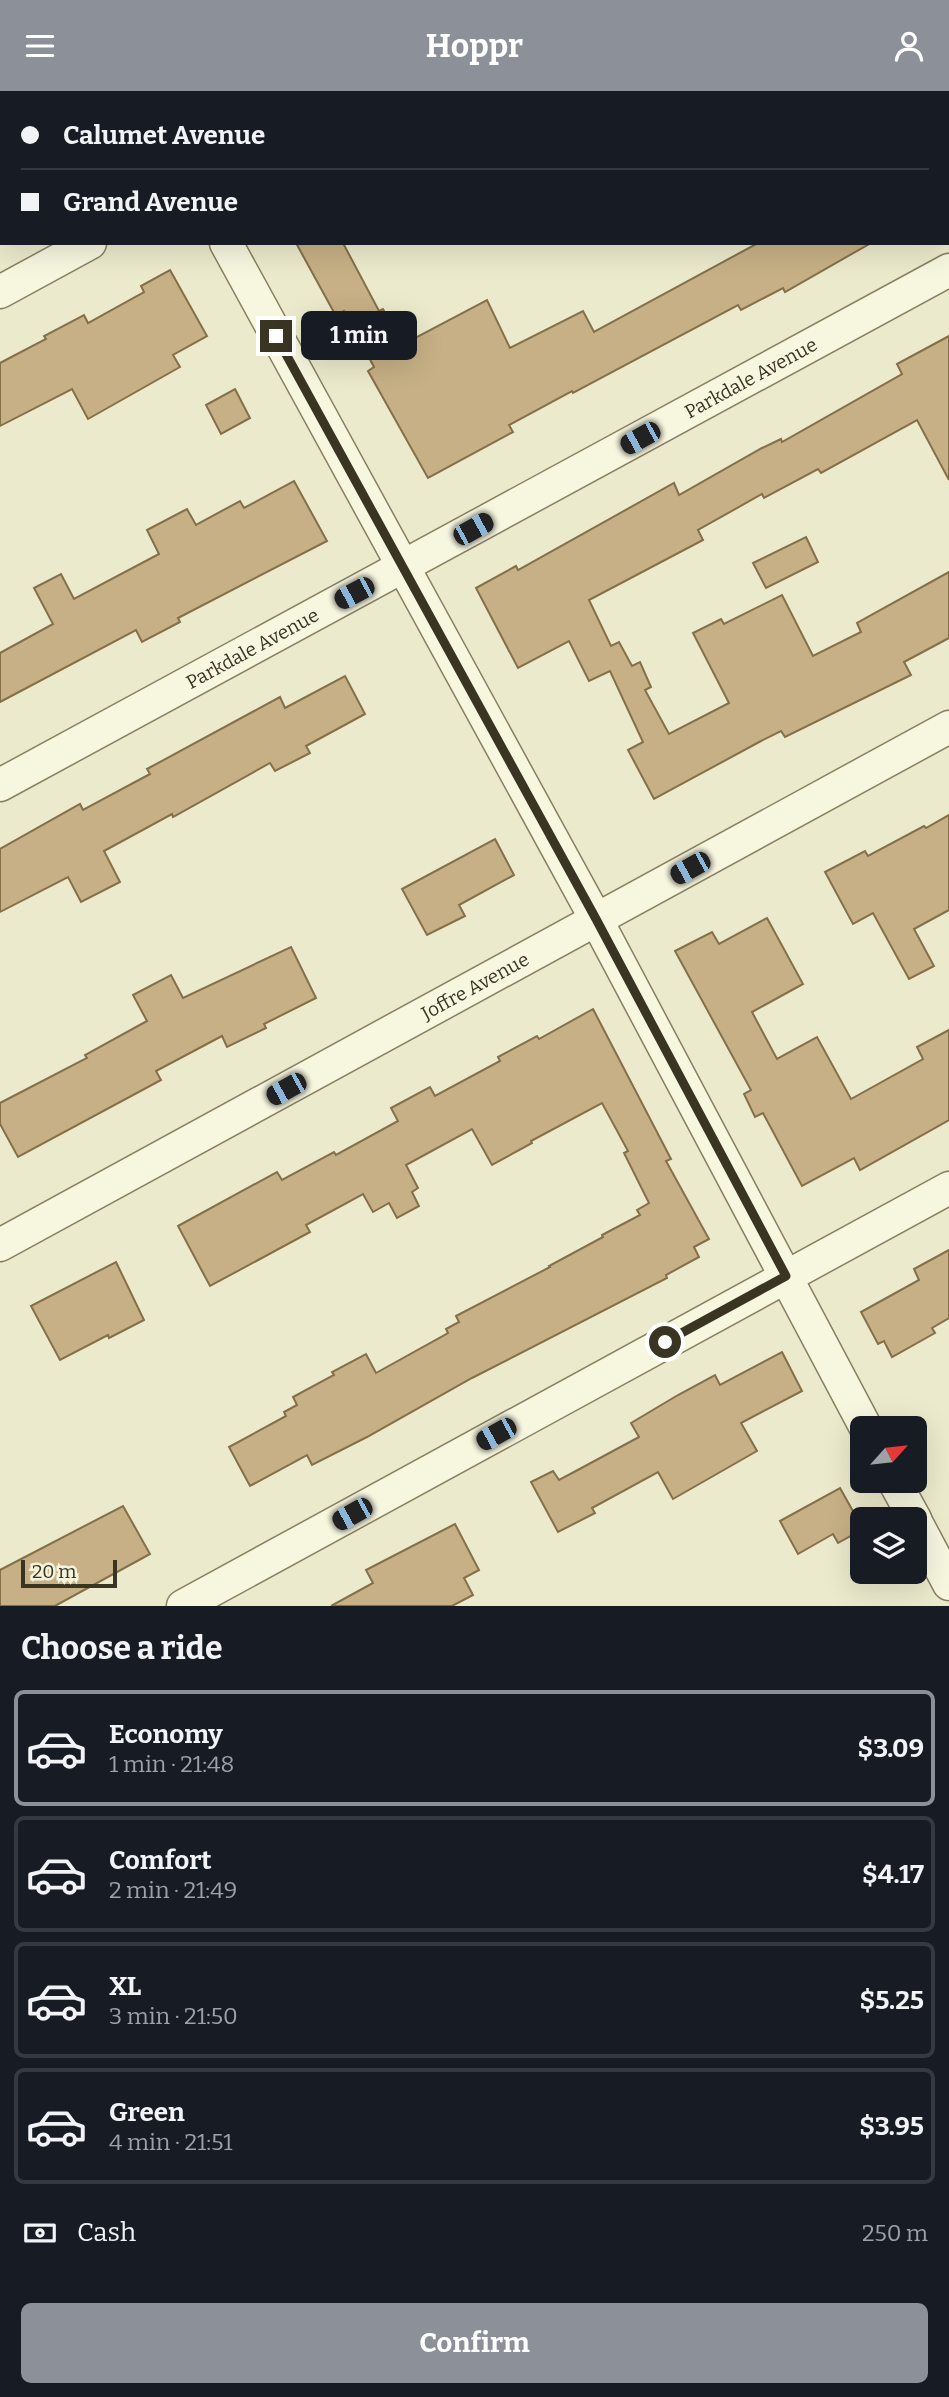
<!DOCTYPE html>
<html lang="en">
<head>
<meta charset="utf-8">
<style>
	body { margin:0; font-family:Bitter,serif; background:#20242c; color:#f1f3f6; height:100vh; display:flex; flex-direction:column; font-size:26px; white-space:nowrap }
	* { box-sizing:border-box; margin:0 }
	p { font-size:23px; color:#9ea1a6 }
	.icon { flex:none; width:38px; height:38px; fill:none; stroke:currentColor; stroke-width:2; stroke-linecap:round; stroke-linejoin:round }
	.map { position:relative; height:1515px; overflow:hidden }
	.side { display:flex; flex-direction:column; background:#171b24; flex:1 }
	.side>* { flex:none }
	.banner { position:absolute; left:0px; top:0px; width:950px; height:154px; box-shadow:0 7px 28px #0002; display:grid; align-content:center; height:154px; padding:0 21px; background:#171b24 }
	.needle { width:46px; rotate:63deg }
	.controls { position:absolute; left:850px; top:1325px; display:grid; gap:14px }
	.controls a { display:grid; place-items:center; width:77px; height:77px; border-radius:10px; background:#171b24; box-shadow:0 7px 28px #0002; font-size:35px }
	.scale { position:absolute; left:21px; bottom:18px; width:96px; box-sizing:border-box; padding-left:7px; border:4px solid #3a3423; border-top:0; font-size:19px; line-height:24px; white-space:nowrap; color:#3a3423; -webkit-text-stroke:5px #f4f3db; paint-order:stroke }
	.end { position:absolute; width:32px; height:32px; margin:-16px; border:9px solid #3a3423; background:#fff; box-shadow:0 0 0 4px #fff }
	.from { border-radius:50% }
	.bubble { position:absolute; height:49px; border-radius:10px; background:#171b24; box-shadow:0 7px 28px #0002; font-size:23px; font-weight:700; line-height:49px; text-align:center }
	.car { position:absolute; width:21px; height:42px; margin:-21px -10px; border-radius:9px; box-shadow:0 0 5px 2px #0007; background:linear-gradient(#222 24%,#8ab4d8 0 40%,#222 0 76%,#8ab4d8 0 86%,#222 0) }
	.banner b { display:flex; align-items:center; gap:24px; height:66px; font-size:26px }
	.banner b+b { border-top:2px solid #363941 }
	.banner i { width:18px; height:18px; background:#f1f3f6 }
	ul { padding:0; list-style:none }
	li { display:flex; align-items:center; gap:21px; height:116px; margin:0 14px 10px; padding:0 7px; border:4px solid #363941; border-radius:10px }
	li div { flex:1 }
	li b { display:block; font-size:26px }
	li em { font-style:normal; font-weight:700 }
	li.active { border-color:#8c9099 }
	li>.icon { width:63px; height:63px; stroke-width:1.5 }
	h2 { padding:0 21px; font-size:32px; line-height:84px }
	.pay { display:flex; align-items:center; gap:18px; height:77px; padding:0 21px; font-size:26px }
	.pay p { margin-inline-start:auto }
	.primary-button { display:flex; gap:14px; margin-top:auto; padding:14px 21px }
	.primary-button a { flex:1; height:80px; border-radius:10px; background:#8c9099; color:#fff; font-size:28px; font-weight:700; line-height:80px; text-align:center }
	header { display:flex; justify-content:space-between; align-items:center; height:91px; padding:0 21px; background:#8c9099; color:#fff; font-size:32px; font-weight:700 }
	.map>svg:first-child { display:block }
	.building { fill:#c7b085; stroke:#856f49; stroke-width:2 }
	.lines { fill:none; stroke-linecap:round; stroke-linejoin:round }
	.minor-casing { stroke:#887f61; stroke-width:35 }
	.minor { stroke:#f7f6df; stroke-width:32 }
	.route { stroke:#3a3423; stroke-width:9 }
	.labels { text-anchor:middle; stroke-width:6; stroke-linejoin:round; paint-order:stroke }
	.street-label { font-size:19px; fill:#3a3423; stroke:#f4f3db }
</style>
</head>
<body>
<header><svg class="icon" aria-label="menu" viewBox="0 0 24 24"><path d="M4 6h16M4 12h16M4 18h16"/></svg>Hoppr<svg class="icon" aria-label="person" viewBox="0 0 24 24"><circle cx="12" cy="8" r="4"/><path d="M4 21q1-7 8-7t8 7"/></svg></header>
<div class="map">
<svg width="949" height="1515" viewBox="0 0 949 1515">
	<rect width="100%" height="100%" fill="#eceacc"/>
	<g class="building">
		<polygon points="296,152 343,152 379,220 383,218 402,254 487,209 510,257 583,220 594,241 758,152 871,152 785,201 783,197 741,219 738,214 573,302 572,300 509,334 513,341 428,387 368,280 374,276 344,220 336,225"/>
		<polygon points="170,179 207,245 173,264 180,276 88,328 72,298 0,335 0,272 46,248 44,245 84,224 88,232 144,201 141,195"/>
		<polygon points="949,245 949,389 917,329 821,382 818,378 764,407 762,403 698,439 703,449 589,509 611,555 619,551 632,575 640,571 651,596 645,599 669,643 729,612 693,542 721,528 724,533 782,504 813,565 861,541 857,532 949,481 949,547 904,571 911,584 785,646 781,640 761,650 654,708 628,659 643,651 610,580 589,590 569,550 518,577 476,497 516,475 518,479 674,392 679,404 762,357 781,348 782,351 902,283 897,273"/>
		<polygon points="235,298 250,327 221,343 206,314"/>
		<polygon points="294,390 327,450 178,527 180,531 142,551 136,539 0,611 0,562 53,533 34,497 61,483 74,508 159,463 147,439 187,418 196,434 240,410 244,417"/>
		<polygon points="806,446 818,471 766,497 753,472"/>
		<polygon points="345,585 365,623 306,655 310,662 275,680 270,672 173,726 172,723 104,760 120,791 81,811 68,786 0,821 0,758 80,713 83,719 150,683 147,678 280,606 285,617"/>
		<polygon points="949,724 949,819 914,838 934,875 909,888 873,822 853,833 825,781 865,760 868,765 924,735 926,737"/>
		<polygon points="495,748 514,784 459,814 465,825 427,844 402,798"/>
		<polygon points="767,827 803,893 752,921 777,968 817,946 851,1008 923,968 917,956 949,939 949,1029 860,1079 854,1067 802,1095 763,1022 755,1026 744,1003 751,999 675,860 712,841 719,853"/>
		<polygon points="291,856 316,907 264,933 266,937 227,956 222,945 156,980 161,989 18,1066 0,1033 0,1012 87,967 85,964 147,930 133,904 171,884 183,907"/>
		<polygon points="593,918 671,1068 666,1070 709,1148 694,1156 699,1166 666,1184 667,1187 472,1287 367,1346 312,1374 307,1364 250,1395 229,1356 286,1325 284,1321 297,1314 293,1306 334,1284 332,1281 366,1263 376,1282 448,1242 446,1238 459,1231 456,1225 550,1176 549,1175 603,1146 602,1144 640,1124 637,1119 649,1112 624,1062 628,1060 602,1012 531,1050 532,1052 492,1074 472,1038 406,1074 418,1097 412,1101 419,1115 397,1127 389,1112 373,1121 363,1103 306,1134 310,1141 210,1195 178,1135 277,1081 282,1089 334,1061 336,1064 398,1030 391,1017 430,996 435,1005 500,970 498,966 537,945 539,948"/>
		<polygon points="949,1159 949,1227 932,1237 935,1242 892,1266 884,1250 878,1253 861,1221 919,1189 914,1178"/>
		<polygon points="116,1171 144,1229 109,1247 108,1244 60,1269 31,1215"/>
		<polygon points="782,1261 802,1300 741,1332 757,1360 673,1408 658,1381 592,1417 595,1422 558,1441 531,1391 553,1380 559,1389 574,1381 639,1346 631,1332 678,1304 715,1284 720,1294"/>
		<polygon points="840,1397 863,1438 838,1452 833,1443 798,1463 780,1430"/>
		<polygon points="123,1415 150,1463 55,1515 0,1515 0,1479"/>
		<polygon points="455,1433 479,1479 464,1487 473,1504 452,1515 331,1515 373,1492 366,1479"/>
	</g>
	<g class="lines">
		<defs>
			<g id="minor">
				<polyline points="142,0 143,2"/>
				<polyline points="367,2 371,0"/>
				<polyline points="226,152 596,828 866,1337"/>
				<polyline points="0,201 90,152"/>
				<path id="s1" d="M0,694L949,179"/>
				<path id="s2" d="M0,1154L949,636"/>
				<polyline points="894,1390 915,1428"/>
				<polyline points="915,1429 949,1493"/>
				<polyline points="183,1515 949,1097"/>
			</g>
		</defs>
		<use href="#minor" class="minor-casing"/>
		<use href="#minor" class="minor"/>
	</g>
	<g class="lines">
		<polyline class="route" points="276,245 596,828 786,1185 665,1251"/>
	</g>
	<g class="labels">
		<g class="street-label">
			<text dy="7" stroke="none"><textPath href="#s1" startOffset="854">Parkdale Avenue</textPath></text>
			<text dy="7" stroke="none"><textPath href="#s1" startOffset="287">Parkdale Avenue</textPath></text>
			<text dy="7" stroke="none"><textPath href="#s2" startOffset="541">Joffre Avenue</textPath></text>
		</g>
	</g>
</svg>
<div class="controls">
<a><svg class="needle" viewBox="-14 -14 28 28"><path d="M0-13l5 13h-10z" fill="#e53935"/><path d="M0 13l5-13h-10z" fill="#9ea1a6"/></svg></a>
<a><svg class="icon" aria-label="layers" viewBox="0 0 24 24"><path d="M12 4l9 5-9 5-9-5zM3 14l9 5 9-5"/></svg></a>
</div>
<div class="scale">20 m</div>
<i class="end from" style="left:665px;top:1251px"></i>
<i class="end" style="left:276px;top:245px"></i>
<div class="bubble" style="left:301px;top:220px;width:116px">1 min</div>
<i class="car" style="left:640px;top:347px;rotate:241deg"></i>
<i class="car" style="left:473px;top:438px;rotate:61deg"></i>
<i class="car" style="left:354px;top:502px;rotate:242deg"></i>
<i class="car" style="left:690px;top:777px;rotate:241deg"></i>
<i class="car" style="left:286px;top:998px;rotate:241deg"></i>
<i class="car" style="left:496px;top:1343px;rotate:241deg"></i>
<i class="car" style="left:352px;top:1423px;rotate:241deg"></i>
<div class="banner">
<b><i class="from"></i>Calumet Avenue</b>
<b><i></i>Grand Avenue</b>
</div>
</div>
<section class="side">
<h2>Choose a ride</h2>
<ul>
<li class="active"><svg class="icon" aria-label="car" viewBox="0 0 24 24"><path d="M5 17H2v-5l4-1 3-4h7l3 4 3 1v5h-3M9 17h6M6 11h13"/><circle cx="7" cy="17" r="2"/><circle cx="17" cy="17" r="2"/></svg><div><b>Economy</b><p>1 min · 21:48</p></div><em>$3.09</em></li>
<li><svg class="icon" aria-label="car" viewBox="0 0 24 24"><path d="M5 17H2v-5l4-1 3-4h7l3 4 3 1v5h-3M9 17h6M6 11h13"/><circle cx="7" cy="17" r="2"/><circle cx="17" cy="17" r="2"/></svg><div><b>Comfort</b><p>2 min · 21:49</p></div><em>$4.17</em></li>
<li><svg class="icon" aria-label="car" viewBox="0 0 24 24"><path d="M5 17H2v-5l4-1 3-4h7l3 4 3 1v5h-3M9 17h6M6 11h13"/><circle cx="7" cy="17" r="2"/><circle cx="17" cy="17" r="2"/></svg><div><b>XL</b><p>3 min · 21:50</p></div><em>$5.25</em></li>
<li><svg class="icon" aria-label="car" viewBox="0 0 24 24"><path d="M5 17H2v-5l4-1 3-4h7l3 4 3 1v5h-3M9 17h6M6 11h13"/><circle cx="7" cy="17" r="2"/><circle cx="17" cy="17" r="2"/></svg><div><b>Green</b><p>4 min · 21:51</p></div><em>$3.95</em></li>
</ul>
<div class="pay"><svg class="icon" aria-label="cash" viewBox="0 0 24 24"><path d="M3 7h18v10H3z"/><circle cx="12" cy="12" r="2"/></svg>Cash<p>250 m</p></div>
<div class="primary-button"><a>Confirm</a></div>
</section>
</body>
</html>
